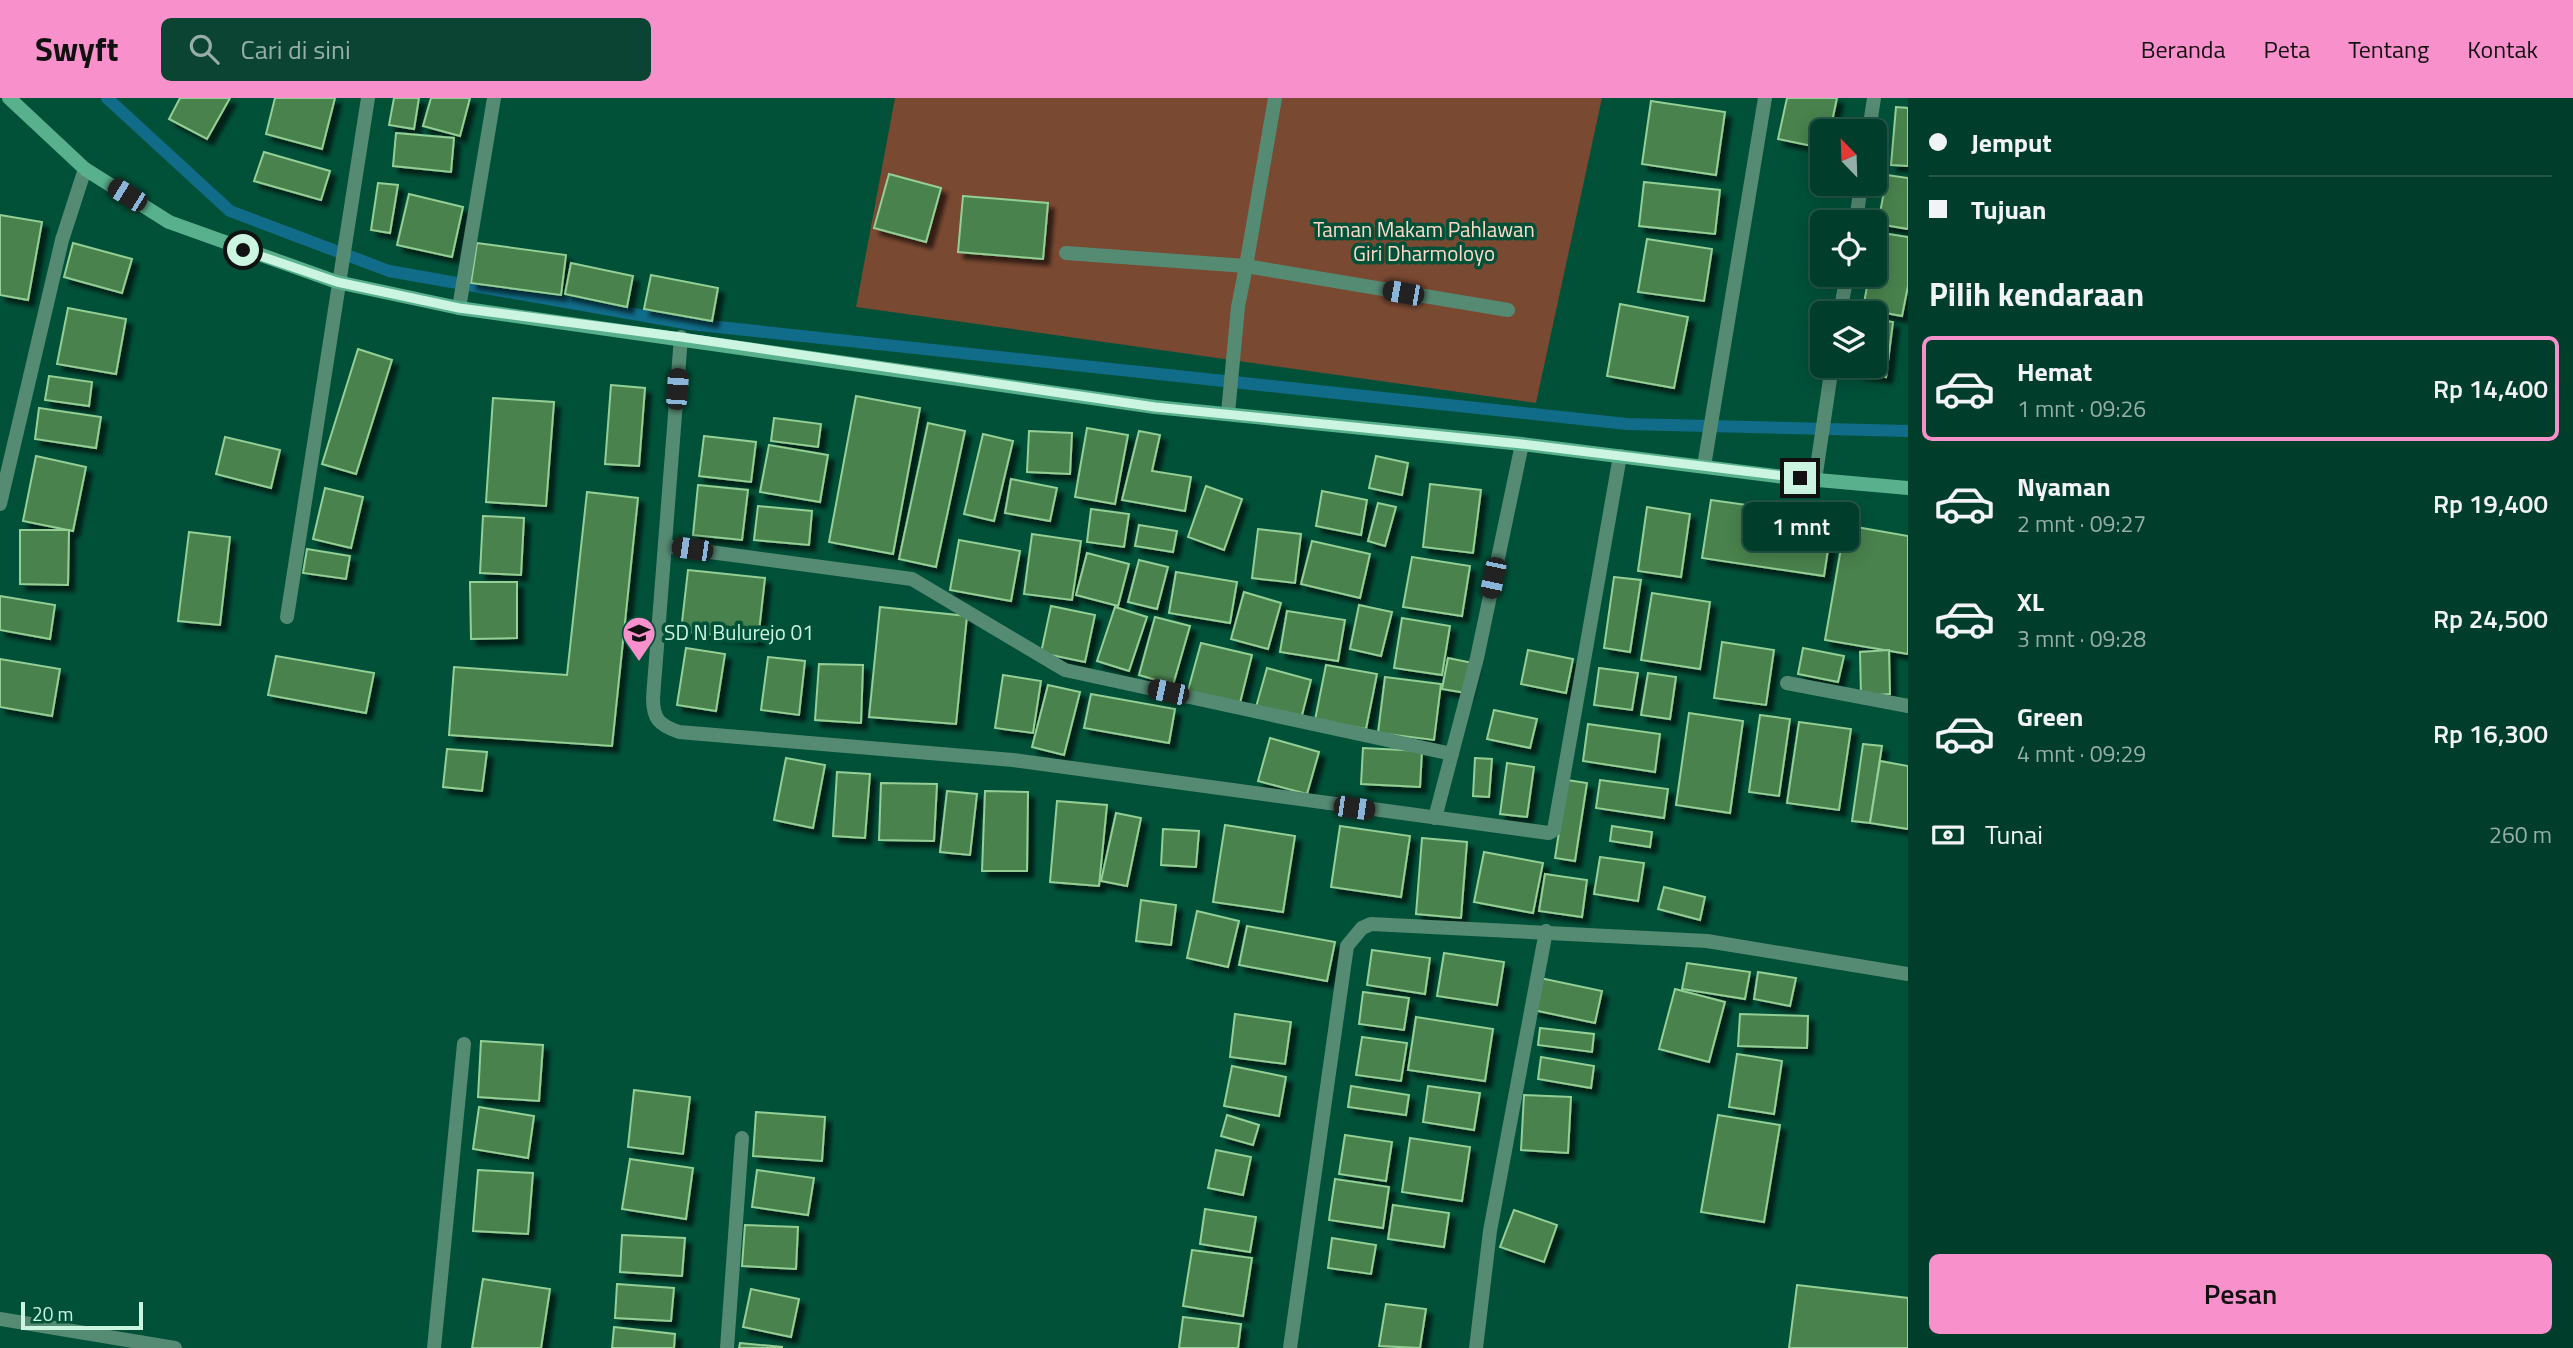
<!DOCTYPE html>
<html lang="id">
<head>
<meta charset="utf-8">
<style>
	body { margin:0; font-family:"Titillium Web",sans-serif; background:#0b4433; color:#f1f3f6; height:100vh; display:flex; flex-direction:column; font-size:26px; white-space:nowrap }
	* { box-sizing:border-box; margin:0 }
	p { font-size:23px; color:#96aea9 }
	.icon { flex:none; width:38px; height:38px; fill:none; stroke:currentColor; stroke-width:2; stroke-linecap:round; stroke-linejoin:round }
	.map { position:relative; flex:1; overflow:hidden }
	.drawer { display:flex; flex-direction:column; background:#013d2b; width:665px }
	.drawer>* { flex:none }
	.guide { display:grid; align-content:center; height:154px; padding:0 21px; background:#013d2b }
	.needle { width:46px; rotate:337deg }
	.tools { position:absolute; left:1810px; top:21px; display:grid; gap:14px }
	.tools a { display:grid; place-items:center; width:77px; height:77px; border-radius:10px; background:#013d2b; box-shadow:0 4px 18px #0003,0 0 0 2px #235647; font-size:35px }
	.scale { position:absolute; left:21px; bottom:18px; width:122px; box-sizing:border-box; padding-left:7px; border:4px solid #cbf5e1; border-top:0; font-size:19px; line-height:24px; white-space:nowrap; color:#cbf5e1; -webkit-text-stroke:5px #015139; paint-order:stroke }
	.end { position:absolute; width:32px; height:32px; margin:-16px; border:9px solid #cbf5e1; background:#111; box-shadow:0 0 0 4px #111 }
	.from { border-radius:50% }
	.bubble { position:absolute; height:49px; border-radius:10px; background:#013d2b; box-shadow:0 4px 18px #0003,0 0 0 2px #235647; font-size:23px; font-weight:600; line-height:49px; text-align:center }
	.car { position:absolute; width:21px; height:42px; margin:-21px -10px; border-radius:9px; box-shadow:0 0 5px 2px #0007; background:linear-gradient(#222 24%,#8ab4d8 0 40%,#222 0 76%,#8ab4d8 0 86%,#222 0) }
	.guide b { display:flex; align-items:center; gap:24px; height:66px; font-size:26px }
	.guide b+b { border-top:2px solid #235647 }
	.guide i { width:18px; height:18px; background:#f1f3f6 }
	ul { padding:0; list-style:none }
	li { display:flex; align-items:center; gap:21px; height:105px; margin:0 14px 10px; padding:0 7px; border:4px solid transparent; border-radius:10px }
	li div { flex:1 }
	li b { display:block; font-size:26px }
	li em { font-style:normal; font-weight:600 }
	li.on { border-color:#f890cc }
	li>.icon { width:63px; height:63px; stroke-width:1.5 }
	h2 { padding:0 21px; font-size:32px; line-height:84px }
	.pay { display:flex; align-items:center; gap:18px; height:77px; padding:0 21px; font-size:26px }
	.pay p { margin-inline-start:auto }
	.cta { display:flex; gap:14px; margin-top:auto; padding:14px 21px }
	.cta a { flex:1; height:80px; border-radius:10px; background:#f890cc; color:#111; font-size:28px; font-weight:600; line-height:80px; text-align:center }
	header { display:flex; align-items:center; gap:42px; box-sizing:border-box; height:98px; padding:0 35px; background:#f890cc; color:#111 }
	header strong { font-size:33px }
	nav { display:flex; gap:38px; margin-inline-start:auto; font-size:24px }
	.search { width:490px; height:63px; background:#0b4433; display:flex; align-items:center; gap:18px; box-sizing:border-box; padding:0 24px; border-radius:10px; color:#96aea9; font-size:26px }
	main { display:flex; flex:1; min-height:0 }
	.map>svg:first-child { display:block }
	.green { fill:#7a4932 }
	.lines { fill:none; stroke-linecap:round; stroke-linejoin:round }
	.stream { stroke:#106c88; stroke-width:12 }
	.building { fill:#4a824d; stroke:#94cf95; stroke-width:2; filter:url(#shadow) }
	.lane { stroke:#558a73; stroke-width:14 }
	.street { stroke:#558a73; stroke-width:14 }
	.secondary { stroke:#58b08d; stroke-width:14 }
	.route { stroke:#cbf5e1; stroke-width:9 }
	.labels { text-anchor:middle; stroke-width:7; stroke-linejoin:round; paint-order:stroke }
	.park-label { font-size:21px; fill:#ffd9c8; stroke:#015139 }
	.poi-label { font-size:21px; fill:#cbf5e1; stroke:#015139; text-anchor:start }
</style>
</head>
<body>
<header>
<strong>Swyft</strong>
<div class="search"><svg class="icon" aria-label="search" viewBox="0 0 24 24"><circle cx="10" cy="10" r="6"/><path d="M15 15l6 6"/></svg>Cari di sini</div>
<nav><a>Beranda</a><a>Peta</a><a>Tentang</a><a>Kontak</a></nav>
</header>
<main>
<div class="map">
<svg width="1908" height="1250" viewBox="0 0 1908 1250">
	<defs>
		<filter id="shadow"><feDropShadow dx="6" dy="6" stdDeviation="2" flood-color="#0009"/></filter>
	</defs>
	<rect width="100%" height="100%" fill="#015139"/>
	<polygon class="green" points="895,0 1602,0 1536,305 856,209"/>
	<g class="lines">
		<polyline class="stream" points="107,0 230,113 389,173 690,226 1627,326 1908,333"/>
	</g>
	<g class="building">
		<polygon points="180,0 230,0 207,41 169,21"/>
		<polygon points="275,0 335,0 322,51 266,36"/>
		<polygon points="394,0 419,0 414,31 389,27"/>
		<polygon points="431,0 470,0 460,38 423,28"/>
		<polygon points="1787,0 1837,0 1830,33 1822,33 1822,50 1778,41"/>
		<polygon points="1651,3 1725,14 1716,77 1642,66"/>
		<polygon points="1896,9 1908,10 1908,68 1891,67"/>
		<polygon points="396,35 454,40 451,74 393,68"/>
		<polygon points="264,54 330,73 321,102 254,83"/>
		<polygon points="889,76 941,90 926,144 874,130"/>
		<polygon points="1887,77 1908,80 1908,131 1878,126"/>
		<polygon points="1644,84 1720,92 1715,136 1639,128"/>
		<polygon points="378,85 398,87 390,135 371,132"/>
		<polygon points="409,96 463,109 452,159 397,147"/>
		<polygon points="963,98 1048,105 1043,161 958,154"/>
		<polygon points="0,117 42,124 28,202 0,197"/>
		<polygon points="1876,134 1908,139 1908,188 1902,218 1863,211 1869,177 1874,177"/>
		<polygon points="1647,141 1712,151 1704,203 1638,194"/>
		<polygon points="73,145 132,161 122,195 64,179"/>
		<polygon points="477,145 566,157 561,197 471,185"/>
		<polygon points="571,165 633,178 627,209 565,196"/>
		<polygon points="651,177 718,190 712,223 644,211"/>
		<polygon points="1620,206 1688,219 1674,290 1607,278"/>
		<polygon points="68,210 126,221 116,276 57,266"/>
		<polygon points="1874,221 1893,224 1886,279 1858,275 1859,268 1874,268"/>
		<polygon points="358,251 392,262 356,376 322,366"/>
		<polygon points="49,278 92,284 89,308 45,302"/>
		<polygon points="611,287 645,290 639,368 605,366"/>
		<polygon points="856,298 920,310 893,456 829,444"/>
		<polygon points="493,300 554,304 546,408 486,404"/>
		<polygon points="39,310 101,319 96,350 35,341"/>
		<polygon points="774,320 821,326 818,349 771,343"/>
		<polygon points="928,325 965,333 936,469 899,461"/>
		<polygon points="1087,330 1128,337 1115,406 1075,399"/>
		<polygon points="1029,333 1072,335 1070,376 1027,374"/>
		<polygon points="1139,333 1160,337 1152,373 1191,379 1185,413 1122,402"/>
		<polygon points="983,336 1013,343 994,423 964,416"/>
		<polygon points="704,338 756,344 751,384 699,378"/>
		<polygon points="225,339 280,352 271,390 216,376"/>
		<polygon points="769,347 828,357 820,404 760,394"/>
		<polygon points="36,358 86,369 73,433 23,423"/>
		<polygon points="1376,358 1408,365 1402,397 1369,390"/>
		<polygon points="1011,381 1057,390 1050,423 1005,415"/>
		<polygon points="1430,386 1481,392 1473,455 1423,449"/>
		<polygon points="698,387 748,392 742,442 693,437"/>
		<polygon points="1206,388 1242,401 1224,452 1188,439"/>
		<polygon points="325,390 363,399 351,450 313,441"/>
		<polygon points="1322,393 1367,402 1361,437 1316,428"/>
		<polygon points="587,394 638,400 612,648 449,637 454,569 567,577"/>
		<polygon points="1711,402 1833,419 1824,478 1702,460"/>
		<polygon points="1378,405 1396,409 1385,448 1368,443"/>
		<polygon points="758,408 812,413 809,447 754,442"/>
		<polygon points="1647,409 1690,416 1681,479 1638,473"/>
		<polygon points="1091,411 1129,416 1124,449 1087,444"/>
		<polygon points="483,418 524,420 521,477 480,475"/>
		<polygon points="1139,427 1177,433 1173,454 1135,448"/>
		<polygon points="1845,427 1908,438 1908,556 1825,542"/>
		<polygon points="1258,431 1301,436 1295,485 1252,480"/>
		<polygon points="20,432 69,432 68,487 20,486"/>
		<polygon points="189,434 230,439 220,527 178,523"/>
		<polygon points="1032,436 1081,443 1072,502 1024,496"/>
		<polygon points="959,442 1020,453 1011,503 950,492"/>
		<polygon points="1312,443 1370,456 1360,500 1301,486"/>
		<polygon points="307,451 350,458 346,481 303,475"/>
		<polygon points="1087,455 1129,466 1118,508 1076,497"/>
		<polygon points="1412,459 1470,468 1462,518 1403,509"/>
		<polygon points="1139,462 1168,469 1157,511 1128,504"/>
		<polygon points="688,472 765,480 758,542 681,533"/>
		<polygon points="1176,474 1237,484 1230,525 1169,515"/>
		<polygon points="1614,479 1641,482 1630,554 1604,550"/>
		<polygon points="470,484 517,484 517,540 471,541"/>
		<polygon points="1244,494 1281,505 1268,551 1231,541"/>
		<polygon points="1652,495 1710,504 1700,571 1641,562"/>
		<polygon points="0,498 55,507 50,541 0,532"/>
		<polygon points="1359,507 1392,514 1381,558 1350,551"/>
		<polygon points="1051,508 1095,517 1085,564 1041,555"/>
		<polygon points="880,509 967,518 956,626 869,619"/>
		<polygon points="1115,509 1147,519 1129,573 1097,563"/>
		<polygon points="1287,513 1345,522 1338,563 1280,554"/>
		<polygon points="1155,519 1190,528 1173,587 1139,577"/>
		<polygon points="1402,520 1450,528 1442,577 1394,570"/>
		<polygon points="1722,544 1774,552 1766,607 1714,600"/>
		<polygon points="1201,545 1252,557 1239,609 1187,596"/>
		<polygon points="686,550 725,556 716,613 677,607"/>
		<polygon points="1803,550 1844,558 1838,584 1798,576"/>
		<polygon points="1528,552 1573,561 1566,595 1521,586"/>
		<polygon points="1889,552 1890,596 1861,598 1860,554"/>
		<polygon points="276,558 374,575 366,615 268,597"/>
		<polygon points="768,559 805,563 799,617 761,612"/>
		<polygon points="1448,560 1473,565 1466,595 1442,591"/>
		<polygon points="0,561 60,571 52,618 0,609"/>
		<polygon points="819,566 863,567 861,625 815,622"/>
		<polygon points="1326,567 1377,576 1366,631 1315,622"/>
		<polygon points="1267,570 1311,582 1301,621 1256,609"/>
		<polygon points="1599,570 1638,575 1632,612 1594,607"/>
		<polygon points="1648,575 1676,579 1670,621 1641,617"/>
		<polygon points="1003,577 1041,583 1033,635 995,630"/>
		<polygon points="1385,579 1441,586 1434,642 1378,635"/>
		<polygon points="1048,587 1080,594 1064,657 1032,649"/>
		<polygon points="1091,596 1175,611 1169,645 1084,630"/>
		<polygon points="1494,612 1537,621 1530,650 1487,641"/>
		<polygon points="1689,615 1743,623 1730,715 1676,707"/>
		<polygon points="1760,617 1790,621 1779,698 1749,694"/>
		<polygon points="1799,624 1851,631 1839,712 1787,705"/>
		<polygon points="1588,626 1660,636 1655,674 1583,663"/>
		<polygon points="1270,640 1319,654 1307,696 1258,683"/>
		<polygon points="1863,646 1882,648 1870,725 1852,723"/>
		<polygon points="1363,650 1422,653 1420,689 1361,686"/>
		<polygon points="447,651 487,654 482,693 443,689"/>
		<polygon points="786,660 825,667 813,730 774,722"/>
		<polygon points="1475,660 1492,661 1489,699 1473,698"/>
		<polygon points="1880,663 1908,668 1908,731 1870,725"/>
		<polygon points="1507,665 1534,669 1527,719 1500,716"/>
		<polygon points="837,674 870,676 865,740 833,738"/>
		<polygon points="1567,682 1587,685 1575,763 1555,760"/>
		<polygon points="1600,682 1668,691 1664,720 1596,710"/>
		<polygon points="881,685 937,686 934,743 879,742"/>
		<polygon points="947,693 977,696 970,757 940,754"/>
		<polygon points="985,693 1028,694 1027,773 982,773"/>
		<polygon points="1057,703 1107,707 1099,788 1050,784"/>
		<polygon points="1116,715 1141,720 1127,788 1101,783"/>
		<polygon points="1225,727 1295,738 1283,814 1213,804"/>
		<polygon points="1340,728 1410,738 1401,799 1331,789"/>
		<polygon points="1612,728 1652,734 1650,749 1610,743"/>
		<polygon points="1163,731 1199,733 1196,769 1161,767"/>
		<polygon points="1422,740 1467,744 1461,820 1416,816"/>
		<polygon points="1484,754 1543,765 1533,815 1474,804"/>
		<polygon points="1600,759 1644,765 1638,803 1594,796"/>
		<polygon points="1545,776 1587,782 1582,819 1539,813"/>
		<polygon points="1664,789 1705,799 1700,822 1658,811"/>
		<polygon points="1141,802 1176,807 1171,847 1136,843"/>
		<polygon points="1197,813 1239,823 1228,869 1187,860"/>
		<polygon points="1247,828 1335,844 1327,883 1239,867"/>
		<polygon points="1372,852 1430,860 1425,896 1367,887"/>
		<polygon points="1444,855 1504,864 1497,907 1437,898"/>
		<polygon points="1687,865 1750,874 1745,901 1682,891"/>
		<polygon points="1758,874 1796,880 1790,908 1754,901"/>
		<polygon points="1540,880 1602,893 1595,925 1533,912"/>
		<polygon points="1675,891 1725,904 1709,964 1659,951"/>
		<polygon points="1363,894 1409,900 1404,932 1359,926"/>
		<polygon points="1235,916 1291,924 1285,966 1230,959"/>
		<polygon points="1740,916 1808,918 1807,950 1738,948"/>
		<polygon points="1416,919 1493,931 1485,983 1408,972"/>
		<polygon points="1540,930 1594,936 1592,954 1538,947"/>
		<polygon points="1362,939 1407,945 1401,983 1356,977"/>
		<polygon points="481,943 543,947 539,1003 478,999"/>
		<polygon points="1737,956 1782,963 1774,1016 1729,1009"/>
		<polygon points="1541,959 1594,968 1591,990 1538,981"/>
		<polygon points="1232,968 1286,979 1279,1018 1224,1008"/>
		<polygon points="1351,988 1409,997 1406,1017 1348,1009"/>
		<polygon points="1428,988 1480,995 1474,1032 1423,1024"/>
		<polygon points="634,992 690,999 683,1056 628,1049"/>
		<polygon points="1524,997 1571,999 1568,1055 1521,1052"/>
		<polygon points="479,1009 534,1018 528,1060 473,1051"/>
		<polygon points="756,1014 825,1019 822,1063 753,1058"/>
		<polygon points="1227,1017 1259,1027 1253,1047 1221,1038"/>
		<polygon points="1718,1017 1780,1027 1764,1124 1701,1114"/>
		<polygon points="1345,1037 1392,1044 1386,1083 1339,1076"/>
		<polygon points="1410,1040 1470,1049 1462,1103 1402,1094"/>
		<polygon points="1216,1052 1251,1059 1243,1097 1208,1090"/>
		<polygon points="630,1061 693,1070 686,1121 622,1111"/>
		<polygon points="478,1072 533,1075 528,1136 473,1133"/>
		<polygon points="757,1072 814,1080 808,1117 752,1109"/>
		<polygon points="1335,1081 1389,1089 1383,1130 1329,1122"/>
		<polygon points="1393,1107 1449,1115 1444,1149 1388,1141"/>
		<polygon points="1205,1111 1256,1119 1250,1154 1200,1146"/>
		<polygon points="1514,1112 1557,1127 1544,1164 1500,1149"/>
		<polygon points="745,1127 798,1129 796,1171 742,1168"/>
		<polygon points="622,1137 685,1140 682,1178 620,1174"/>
		<polygon points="1332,1140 1376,1147 1371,1176 1328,1170"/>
		<polygon points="1192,1152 1252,1160 1243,1218 1183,1208"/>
		<polygon points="483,1181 550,1191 541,1250 472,1250"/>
		<polygon points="617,1186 674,1190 671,1223 615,1220"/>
		<polygon points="1797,1187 1908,1200 1908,1250 1789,1250"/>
		<polygon points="751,1191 799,1201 791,1239 743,1229"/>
		<polygon points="1386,1206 1426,1211 1420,1250 1379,1248"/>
		<polygon points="1183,1219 1241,1226 1238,1250 1179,1250"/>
		<polygon points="614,1229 675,1236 674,1250 612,1250"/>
		<polygon points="740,1245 782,1249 782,1250 739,1250"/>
	</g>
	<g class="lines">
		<g class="lane">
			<polyline points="1275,0 1246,168 1508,212"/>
			<polyline points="1066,155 1246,168 1238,209 1228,315"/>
		</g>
		<g class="street">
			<polyline points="1869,33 1874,0"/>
			<polyline points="1856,124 1861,86"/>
			<polyline points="459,210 494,0"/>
			<polyline points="1840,215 1847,177"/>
			<path d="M681,239L653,600C653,621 659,627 679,634L1013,662L1549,735L1554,732L1620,358"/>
			<polyline points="1704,368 1765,0"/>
			<polyline points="1815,382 1832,268"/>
			<polyline points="0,406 62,142 85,71"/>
			<polyline points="665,448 912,481 1065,572 1452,656"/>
			<polyline points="287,519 368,0"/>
			<polyline points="1787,585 1908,608"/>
			<polyline points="1435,720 1477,560 1522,346"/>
			<polyline points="0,1221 175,1250"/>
			<polyline points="434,1250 464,946"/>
			<polyline points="727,1250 742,1040"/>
			<polyline points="1290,1250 1347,848 1362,830 1371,826 1707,843 1908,876"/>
			<polyline points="1476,1250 1490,1133 1546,833"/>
		</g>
		<polyline class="secondary" points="9,0 85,71 169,124 337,184 459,210 1155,309 1522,346 1784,379 1908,390"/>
	</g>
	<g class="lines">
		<polyline class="route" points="243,152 337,184 459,210 681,239 1155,309 1522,346 1800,380"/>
	</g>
	<defs>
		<symbol id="school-pin" viewBox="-11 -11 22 30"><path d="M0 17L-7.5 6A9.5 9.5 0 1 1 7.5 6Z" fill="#f890cc" stroke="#015139"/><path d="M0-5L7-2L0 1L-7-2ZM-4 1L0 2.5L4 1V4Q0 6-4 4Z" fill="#111"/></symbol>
	</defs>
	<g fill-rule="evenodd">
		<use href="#school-pin" x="620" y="516" width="38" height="52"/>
	</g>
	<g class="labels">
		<g class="park-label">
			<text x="1424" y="139">Taman Makam Pahlawan<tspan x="1424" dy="24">Giri Dharmoloyo</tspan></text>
		</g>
		<g class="poi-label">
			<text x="664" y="542">SD N Bulurejo 01</text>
		</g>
	</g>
</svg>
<div class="tools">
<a><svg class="needle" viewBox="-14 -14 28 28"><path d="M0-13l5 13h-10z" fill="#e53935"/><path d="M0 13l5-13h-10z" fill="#96aea9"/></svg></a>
<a><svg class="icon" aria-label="locate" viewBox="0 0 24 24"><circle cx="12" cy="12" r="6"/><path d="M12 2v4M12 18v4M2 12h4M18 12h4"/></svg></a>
<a><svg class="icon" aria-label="layers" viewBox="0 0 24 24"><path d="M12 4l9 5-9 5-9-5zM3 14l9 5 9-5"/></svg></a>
</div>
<div class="scale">20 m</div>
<i class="end from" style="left:243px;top:152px"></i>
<i class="end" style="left:1800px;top:380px"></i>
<div class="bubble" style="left:1743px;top:404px;width:116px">1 mnt</div>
<i class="car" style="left:127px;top:97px;rotate:302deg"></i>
<i class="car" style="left:1403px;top:195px;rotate:280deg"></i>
<i class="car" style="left:677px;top:291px;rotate:4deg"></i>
<i class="car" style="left:692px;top:451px;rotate:278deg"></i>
<i class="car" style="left:1493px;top:480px;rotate:192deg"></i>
<i class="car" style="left:1168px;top:594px;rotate:282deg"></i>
<i class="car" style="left:1354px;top:710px;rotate:98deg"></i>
</div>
<section class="drawer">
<div class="guide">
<b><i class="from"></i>Jemput</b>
<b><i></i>Tujuan</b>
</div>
<h2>Pilih kendaraan</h2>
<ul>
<li class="on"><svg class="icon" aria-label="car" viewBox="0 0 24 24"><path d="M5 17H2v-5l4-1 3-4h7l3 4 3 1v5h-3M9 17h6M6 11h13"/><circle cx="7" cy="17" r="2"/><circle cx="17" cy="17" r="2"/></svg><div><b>Hemat</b><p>1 mnt · 09:26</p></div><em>Rp 14,400</em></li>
<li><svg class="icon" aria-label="car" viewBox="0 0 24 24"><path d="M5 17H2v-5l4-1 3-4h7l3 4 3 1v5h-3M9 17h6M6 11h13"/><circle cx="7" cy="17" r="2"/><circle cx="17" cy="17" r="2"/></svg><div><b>Nyaman</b><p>2 mnt · 09:27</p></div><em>Rp 19,400</em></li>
<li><svg class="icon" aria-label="car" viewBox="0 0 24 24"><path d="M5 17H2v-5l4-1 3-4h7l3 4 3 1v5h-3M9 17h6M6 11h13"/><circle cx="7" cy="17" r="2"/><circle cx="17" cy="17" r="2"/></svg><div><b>XL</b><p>3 mnt · 09:28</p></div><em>Rp 24,500</em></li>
<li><svg class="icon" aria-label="car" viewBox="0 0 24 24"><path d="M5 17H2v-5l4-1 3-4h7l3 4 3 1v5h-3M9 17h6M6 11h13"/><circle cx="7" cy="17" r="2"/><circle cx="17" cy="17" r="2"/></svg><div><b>Green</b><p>4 mnt · 09:29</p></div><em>Rp 16,300</em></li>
</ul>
<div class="pay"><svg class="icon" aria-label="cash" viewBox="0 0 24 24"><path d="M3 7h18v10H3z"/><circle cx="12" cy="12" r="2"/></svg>Tunai<p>260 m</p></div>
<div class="cta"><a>Pesan</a></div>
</section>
</main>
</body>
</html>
